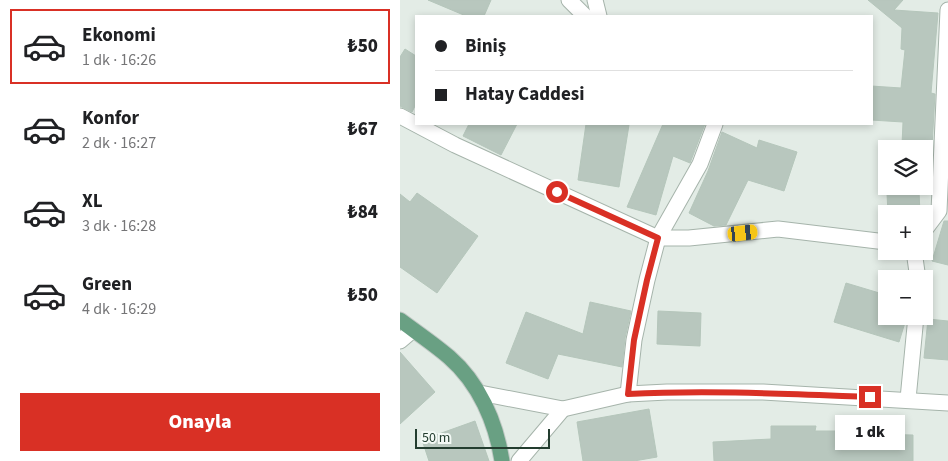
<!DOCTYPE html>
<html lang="tr">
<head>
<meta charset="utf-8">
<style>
	body { margin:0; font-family:"Source Sans 3",sans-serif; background:#f2f2f2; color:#202124; height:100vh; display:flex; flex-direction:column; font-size:19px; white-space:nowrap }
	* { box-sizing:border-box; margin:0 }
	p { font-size:16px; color:#757577 }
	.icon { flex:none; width:28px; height:28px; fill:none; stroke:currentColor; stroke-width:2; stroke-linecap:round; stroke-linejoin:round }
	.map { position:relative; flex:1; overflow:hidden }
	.panel { display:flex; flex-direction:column; background:#fff; width:400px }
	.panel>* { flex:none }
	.banner { position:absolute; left:15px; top:15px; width:458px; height:110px; border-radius:0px; box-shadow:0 2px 8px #0003; display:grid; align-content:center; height:110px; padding:0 20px; background:#fff }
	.fabs { position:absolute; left:478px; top:140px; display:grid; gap:10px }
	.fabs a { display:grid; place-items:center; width:55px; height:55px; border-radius:0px; background:#fff; box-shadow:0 2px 8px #0003; font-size:25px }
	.scale { position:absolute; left:15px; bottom:12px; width:135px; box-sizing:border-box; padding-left:5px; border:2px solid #233d2f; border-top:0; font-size:14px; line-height:18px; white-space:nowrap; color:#233d2f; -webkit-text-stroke:4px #f3f9f5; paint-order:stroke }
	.end { position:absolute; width:22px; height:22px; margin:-11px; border:6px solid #d93025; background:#fff; box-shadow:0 0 0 2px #fff }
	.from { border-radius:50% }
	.bubble { position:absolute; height:35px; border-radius:0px; background:#fff; box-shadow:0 2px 8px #0003; font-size:16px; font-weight:800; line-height:35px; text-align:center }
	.car { position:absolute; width:15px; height:30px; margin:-15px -8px; border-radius:6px; box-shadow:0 0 4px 1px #0007; background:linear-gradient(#f5c518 24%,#345 0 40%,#f5c518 0 76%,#345 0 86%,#f5c518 0) }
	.banner b { display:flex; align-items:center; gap:18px; height:48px; font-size:19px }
	.banner b+b { border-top:1px solid #e0e0e0 }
	.banner i { width:12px; height:12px; background:#202124 }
	ul { padding:9px 0 0; list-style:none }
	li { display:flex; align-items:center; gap:15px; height:75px; margin:0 10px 8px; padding:0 10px; border:2px solid transparent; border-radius:0px }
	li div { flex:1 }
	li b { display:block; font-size:19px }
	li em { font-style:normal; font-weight:800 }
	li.on { border-color:#d93025 }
	li>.icon { width:45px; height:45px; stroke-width:1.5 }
	.cta { display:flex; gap:10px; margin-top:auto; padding:10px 20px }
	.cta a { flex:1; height:58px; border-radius:0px; background:#d93025; color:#fff; font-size:20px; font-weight:800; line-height:58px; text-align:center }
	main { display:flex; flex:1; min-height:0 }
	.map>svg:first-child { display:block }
	.building { fill:#b8c7be; stroke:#b5c6bb }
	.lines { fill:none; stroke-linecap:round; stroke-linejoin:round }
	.minor-casing { stroke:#a6b4ab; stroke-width:17 }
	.major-casing { stroke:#c1c9c5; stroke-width:17 }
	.minor { stroke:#fff; stroke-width:15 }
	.major { stroke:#69a083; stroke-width:15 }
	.route { stroke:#d93025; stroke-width:6 }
</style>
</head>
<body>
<main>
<section class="panel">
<ul>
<li class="on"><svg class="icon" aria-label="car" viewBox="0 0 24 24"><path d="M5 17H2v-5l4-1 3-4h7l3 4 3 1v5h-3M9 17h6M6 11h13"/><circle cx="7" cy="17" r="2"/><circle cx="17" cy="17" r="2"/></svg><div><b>Ekonomi</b><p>1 dk · 16:26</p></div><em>₺50</em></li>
<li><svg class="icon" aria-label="car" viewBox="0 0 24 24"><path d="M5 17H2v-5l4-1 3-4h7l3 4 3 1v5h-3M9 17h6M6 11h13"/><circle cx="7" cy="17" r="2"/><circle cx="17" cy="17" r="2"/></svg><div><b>Konfor</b><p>2 dk · 16:27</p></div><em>₺67</em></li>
<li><svg class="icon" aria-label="car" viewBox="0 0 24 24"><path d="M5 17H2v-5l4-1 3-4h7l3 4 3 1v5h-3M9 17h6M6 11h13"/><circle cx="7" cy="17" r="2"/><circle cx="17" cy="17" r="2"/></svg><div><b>XL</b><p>3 dk · 16:28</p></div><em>₺84</em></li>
<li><svg class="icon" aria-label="car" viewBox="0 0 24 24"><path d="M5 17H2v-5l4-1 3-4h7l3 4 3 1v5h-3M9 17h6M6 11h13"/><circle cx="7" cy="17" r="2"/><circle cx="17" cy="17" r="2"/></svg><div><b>Green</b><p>4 dk · 16:29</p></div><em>₺50</em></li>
</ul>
<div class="cta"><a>Onayla</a></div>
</section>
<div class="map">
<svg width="548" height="461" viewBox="0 0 548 461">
	<rect width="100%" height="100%" fill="#e3ece6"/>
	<g class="building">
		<polygon points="28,0 91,0 84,16 66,16"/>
		<polygon points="468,0 503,0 494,10 538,13 531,93 535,94 532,147 502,145 503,122 471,120 471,86 501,88 505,50 501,49 502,28"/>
		<polygon points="5,49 16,56 16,104 12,112 0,106 0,57"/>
		<polygon points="69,124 117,124 101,155 63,136"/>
		<polygon points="186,124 229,125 219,187 178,180"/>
		<polygon points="263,124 305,124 290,163 273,156 256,215 227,207"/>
		<polygon points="322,132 357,148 359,140 397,152 384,191 348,180 326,225 314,226 289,213 308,171"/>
		<polygon points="519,191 520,214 488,214 487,193"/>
		<polygon points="17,193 78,236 37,293 0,267 0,194 10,202"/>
		<polygon points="544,221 548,221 548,265 532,261"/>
		<polygon points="446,283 486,295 486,316 507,316 499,342 434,322"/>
		<polygon points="190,302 231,311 225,338 222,367 158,354 148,379 106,363 126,312 183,334"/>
		<polygon points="258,311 301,313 300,346 257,344"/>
		<polygon points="528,319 548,321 548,360 524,358"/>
		<polygon points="0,352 35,392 0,424"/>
		<polygon points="249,409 257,457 234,461 183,461 177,422"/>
		<polygon points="443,420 468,420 468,434 513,435 513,461 314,461 313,442 371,439 371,426 416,426 415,431 443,431"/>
		<polygon points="75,421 89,461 29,461 22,440"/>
	</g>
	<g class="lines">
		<defs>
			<g id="minor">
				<polyline points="169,0 185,16"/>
				<polyline points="195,0 199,16"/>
				<polyline points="0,116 55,145 258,238 289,238 378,229 486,242"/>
				<polyline points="524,231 539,211 548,10"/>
				<polyline points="514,251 518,279"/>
				<polyline points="0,341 13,330"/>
				<polyline points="80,393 163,409 119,461"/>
				<polyline points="228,394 234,340 247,280 258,238 300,164 315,124"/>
				<polyline points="508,399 516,316"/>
				<polyline points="163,409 228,394 267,392 363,392 548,403"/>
			</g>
			<path id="major" d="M0,320C16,332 34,344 49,357C79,383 96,422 102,461"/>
		</defs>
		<use href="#minor" class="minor-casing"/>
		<use href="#major" class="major-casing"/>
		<use href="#minor" class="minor"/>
		<use href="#major" class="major"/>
	</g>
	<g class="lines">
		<path class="route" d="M157,192L258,238L247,280L234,340L228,394C309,390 389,394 470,397"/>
	</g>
</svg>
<div class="fabs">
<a><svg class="icon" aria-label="layers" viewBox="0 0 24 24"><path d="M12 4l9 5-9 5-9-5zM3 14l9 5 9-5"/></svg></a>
<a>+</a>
<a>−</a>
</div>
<div class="scale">50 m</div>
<i class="end from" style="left:157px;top:192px"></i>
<i class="end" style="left:470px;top:397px"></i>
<div class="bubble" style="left:435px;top:415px;width:70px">1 dk</div>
<i class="car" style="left:343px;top:233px;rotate:84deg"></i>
<div class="banner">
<b><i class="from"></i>Biniş</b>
<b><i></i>Hatay Caddesi</b>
</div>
</div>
</main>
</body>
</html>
